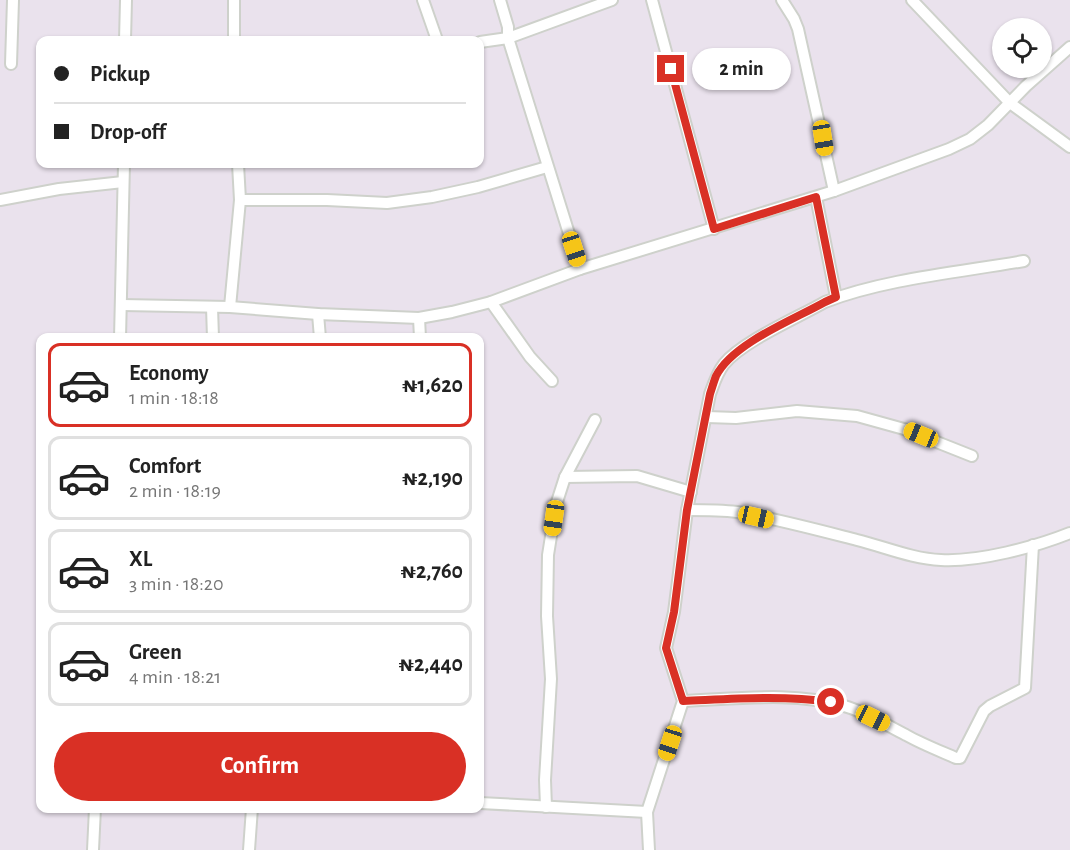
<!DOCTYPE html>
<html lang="en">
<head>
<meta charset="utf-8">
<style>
	body { margin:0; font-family:"Alegreya Sans",sans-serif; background:#f2f2f2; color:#222; height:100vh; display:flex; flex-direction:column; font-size:22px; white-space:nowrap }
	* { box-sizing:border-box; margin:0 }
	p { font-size:20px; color:#767676 }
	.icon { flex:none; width:33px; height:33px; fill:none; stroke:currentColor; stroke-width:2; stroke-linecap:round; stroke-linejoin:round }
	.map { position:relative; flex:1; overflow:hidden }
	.details { position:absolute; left:36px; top:333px; width:448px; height:480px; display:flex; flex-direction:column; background:#fff; border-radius:12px; box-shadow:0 2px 4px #0004 }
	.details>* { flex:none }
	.banner { position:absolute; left:36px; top:36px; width:448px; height:132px; border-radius:12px; box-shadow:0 2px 4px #0004; display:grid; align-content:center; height:132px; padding:0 18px; background:#fff }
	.fabs { position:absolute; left:992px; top:18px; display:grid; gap:12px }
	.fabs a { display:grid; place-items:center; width:60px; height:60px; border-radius:50%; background:#fff; box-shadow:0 2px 4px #0004; font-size:30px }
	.end { position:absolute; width:27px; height:27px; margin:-14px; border:8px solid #d93025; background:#fff; box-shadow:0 0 0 3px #fff }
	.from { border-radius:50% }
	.bubble { position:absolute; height:42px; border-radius:21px; background:#fff; box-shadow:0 2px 4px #0004; font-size:20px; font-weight:700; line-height:42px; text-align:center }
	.car { position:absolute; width:18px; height:36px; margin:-18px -9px; border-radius:8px; box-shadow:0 0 4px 2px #0007; background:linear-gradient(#f5c518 24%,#345 0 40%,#f5c518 0 76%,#345 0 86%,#f5c518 0) }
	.banner b { display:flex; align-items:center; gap:21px; height:57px; font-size:22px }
	.banner b+b { border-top:2px solid #e0e0e0 }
	.banner i { width:15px; height:15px; background:#222 }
	ul { padding:10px 0 0; list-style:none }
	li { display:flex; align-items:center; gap:18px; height:84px; margin:0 12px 9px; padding:0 6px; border:3px solid #e0e0e0; border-radius:12px }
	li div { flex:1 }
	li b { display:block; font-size:22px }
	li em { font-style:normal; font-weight:700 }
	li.active { border-color:#d93025 }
	li>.icon { width:54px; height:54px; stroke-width:1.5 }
	.button { display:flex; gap:12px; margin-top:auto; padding:12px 18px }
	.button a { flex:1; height:69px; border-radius:36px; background:#d93025; color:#fff; font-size:24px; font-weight:700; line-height:69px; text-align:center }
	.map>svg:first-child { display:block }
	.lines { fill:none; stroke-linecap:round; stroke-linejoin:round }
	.minor-casing { stroke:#ced1cb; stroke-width:14 }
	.minor { stroke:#fff; stroke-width:10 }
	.route { stroke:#d93025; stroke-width:8 }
</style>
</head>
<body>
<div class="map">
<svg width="1070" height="850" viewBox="0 0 1070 850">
	<rect width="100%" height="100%" fill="#eae2ed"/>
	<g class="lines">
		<defs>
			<g id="minor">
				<polyline points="234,0 234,40"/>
				<polyline points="423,0 437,40"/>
				<polyline points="500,0 508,27 508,38 580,269"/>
				<polyline points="652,0 714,229"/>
				<polyline points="782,0 794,19 798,29 834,191"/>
				<polyline points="912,0 1010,103 1070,147"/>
				<polyline points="125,40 126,0"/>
				<polyline points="480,42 508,38 612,0"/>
				<polyline points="11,64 13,0"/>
				<polyline points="816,197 836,297"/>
				<polyline points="0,200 59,189 123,182"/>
				<polyline points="240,200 327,200 387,203 432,197 478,187 547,167"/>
				<polyline points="491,302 530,357 552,381"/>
				<polyline points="122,305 230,307 318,314 419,318 452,312 491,302 580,269 834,191 949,149 970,139 988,125 1026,86 1070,47"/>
				<polyline points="212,307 213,338"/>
				<polyline points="230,307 240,200 238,164"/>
				<polyline points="318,314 320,338"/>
				<polyline points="419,318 420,338"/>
				<polyline points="120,338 124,164"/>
				<polyline points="707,417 736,418 797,411 857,416 904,429 972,456"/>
				<polyline points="565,477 637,476 691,492"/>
				<path d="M687,510C704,510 721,510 737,512C777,519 818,530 857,540C885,547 913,559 941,560C979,562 1035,547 1070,533"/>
				<path d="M683,701C736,699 793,691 844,706C866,712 886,725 906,735C922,744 940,751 956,758H960L984,711L990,706L1025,688L1033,545"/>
				<polyline points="480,803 647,812"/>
				<polyline points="546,807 545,780 551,679 547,616 548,555 556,505 565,477 595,420"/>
				<polyline points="93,850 95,808"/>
				<polyline points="249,850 252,808"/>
				<path d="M649,850L647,812L683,701L666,648L674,612L687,510L710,394C714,383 717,373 724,364C743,341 797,318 825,302C884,279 961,272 1024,261"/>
			</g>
		</defs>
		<use href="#minor" class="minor-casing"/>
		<use href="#minor" class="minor"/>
	</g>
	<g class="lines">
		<path class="route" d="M671,69L714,229L816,197L836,297L825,302C793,320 733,343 716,376C714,381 712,388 710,394L687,510L674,612L666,648L683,701C732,699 782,695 831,702"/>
	</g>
</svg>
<div class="fabs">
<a><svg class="icon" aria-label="locate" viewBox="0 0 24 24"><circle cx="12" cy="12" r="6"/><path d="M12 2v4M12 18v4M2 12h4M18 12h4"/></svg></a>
</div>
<i class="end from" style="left:831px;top:702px"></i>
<i class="end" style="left:671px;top:69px"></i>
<div class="bubble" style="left:692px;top:48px;width:99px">2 min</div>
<i class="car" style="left:823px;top:138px;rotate:171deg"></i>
<i class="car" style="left:574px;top:249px;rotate:162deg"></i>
<i class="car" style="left:921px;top:435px;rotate:292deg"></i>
<i class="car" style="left:756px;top:517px;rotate:103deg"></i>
<i class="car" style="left:554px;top:518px;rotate:188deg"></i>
<i class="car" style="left:873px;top:718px;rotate:116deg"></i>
<i class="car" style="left:670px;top:743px;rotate:198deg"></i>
<div class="banner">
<b><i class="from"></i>Pickup</b>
<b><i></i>Drop-off</b>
</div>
<section class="details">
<ul>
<li class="active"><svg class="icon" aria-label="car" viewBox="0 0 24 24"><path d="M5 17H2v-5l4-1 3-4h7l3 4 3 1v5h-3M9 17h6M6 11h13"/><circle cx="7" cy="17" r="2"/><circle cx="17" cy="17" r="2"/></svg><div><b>Economy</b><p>1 min · 18:18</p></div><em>₦1,620</em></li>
<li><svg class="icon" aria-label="car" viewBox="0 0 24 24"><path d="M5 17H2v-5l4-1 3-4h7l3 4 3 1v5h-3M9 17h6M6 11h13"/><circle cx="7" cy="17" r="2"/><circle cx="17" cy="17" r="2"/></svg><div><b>Comfort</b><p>2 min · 18:19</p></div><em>₦2,190</em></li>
<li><svg class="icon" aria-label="car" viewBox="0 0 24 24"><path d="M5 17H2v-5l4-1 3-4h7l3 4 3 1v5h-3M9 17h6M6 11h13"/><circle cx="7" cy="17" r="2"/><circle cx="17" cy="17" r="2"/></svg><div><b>XL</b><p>3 min · 18:20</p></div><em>₦2,760</em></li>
<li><svg class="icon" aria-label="car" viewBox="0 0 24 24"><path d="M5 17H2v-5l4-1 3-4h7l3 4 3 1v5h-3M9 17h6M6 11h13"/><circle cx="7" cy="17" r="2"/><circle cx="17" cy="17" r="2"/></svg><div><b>Green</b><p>4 min · 18:21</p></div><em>₦2,440</em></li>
</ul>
<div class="button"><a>Confirm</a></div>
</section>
</div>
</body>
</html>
